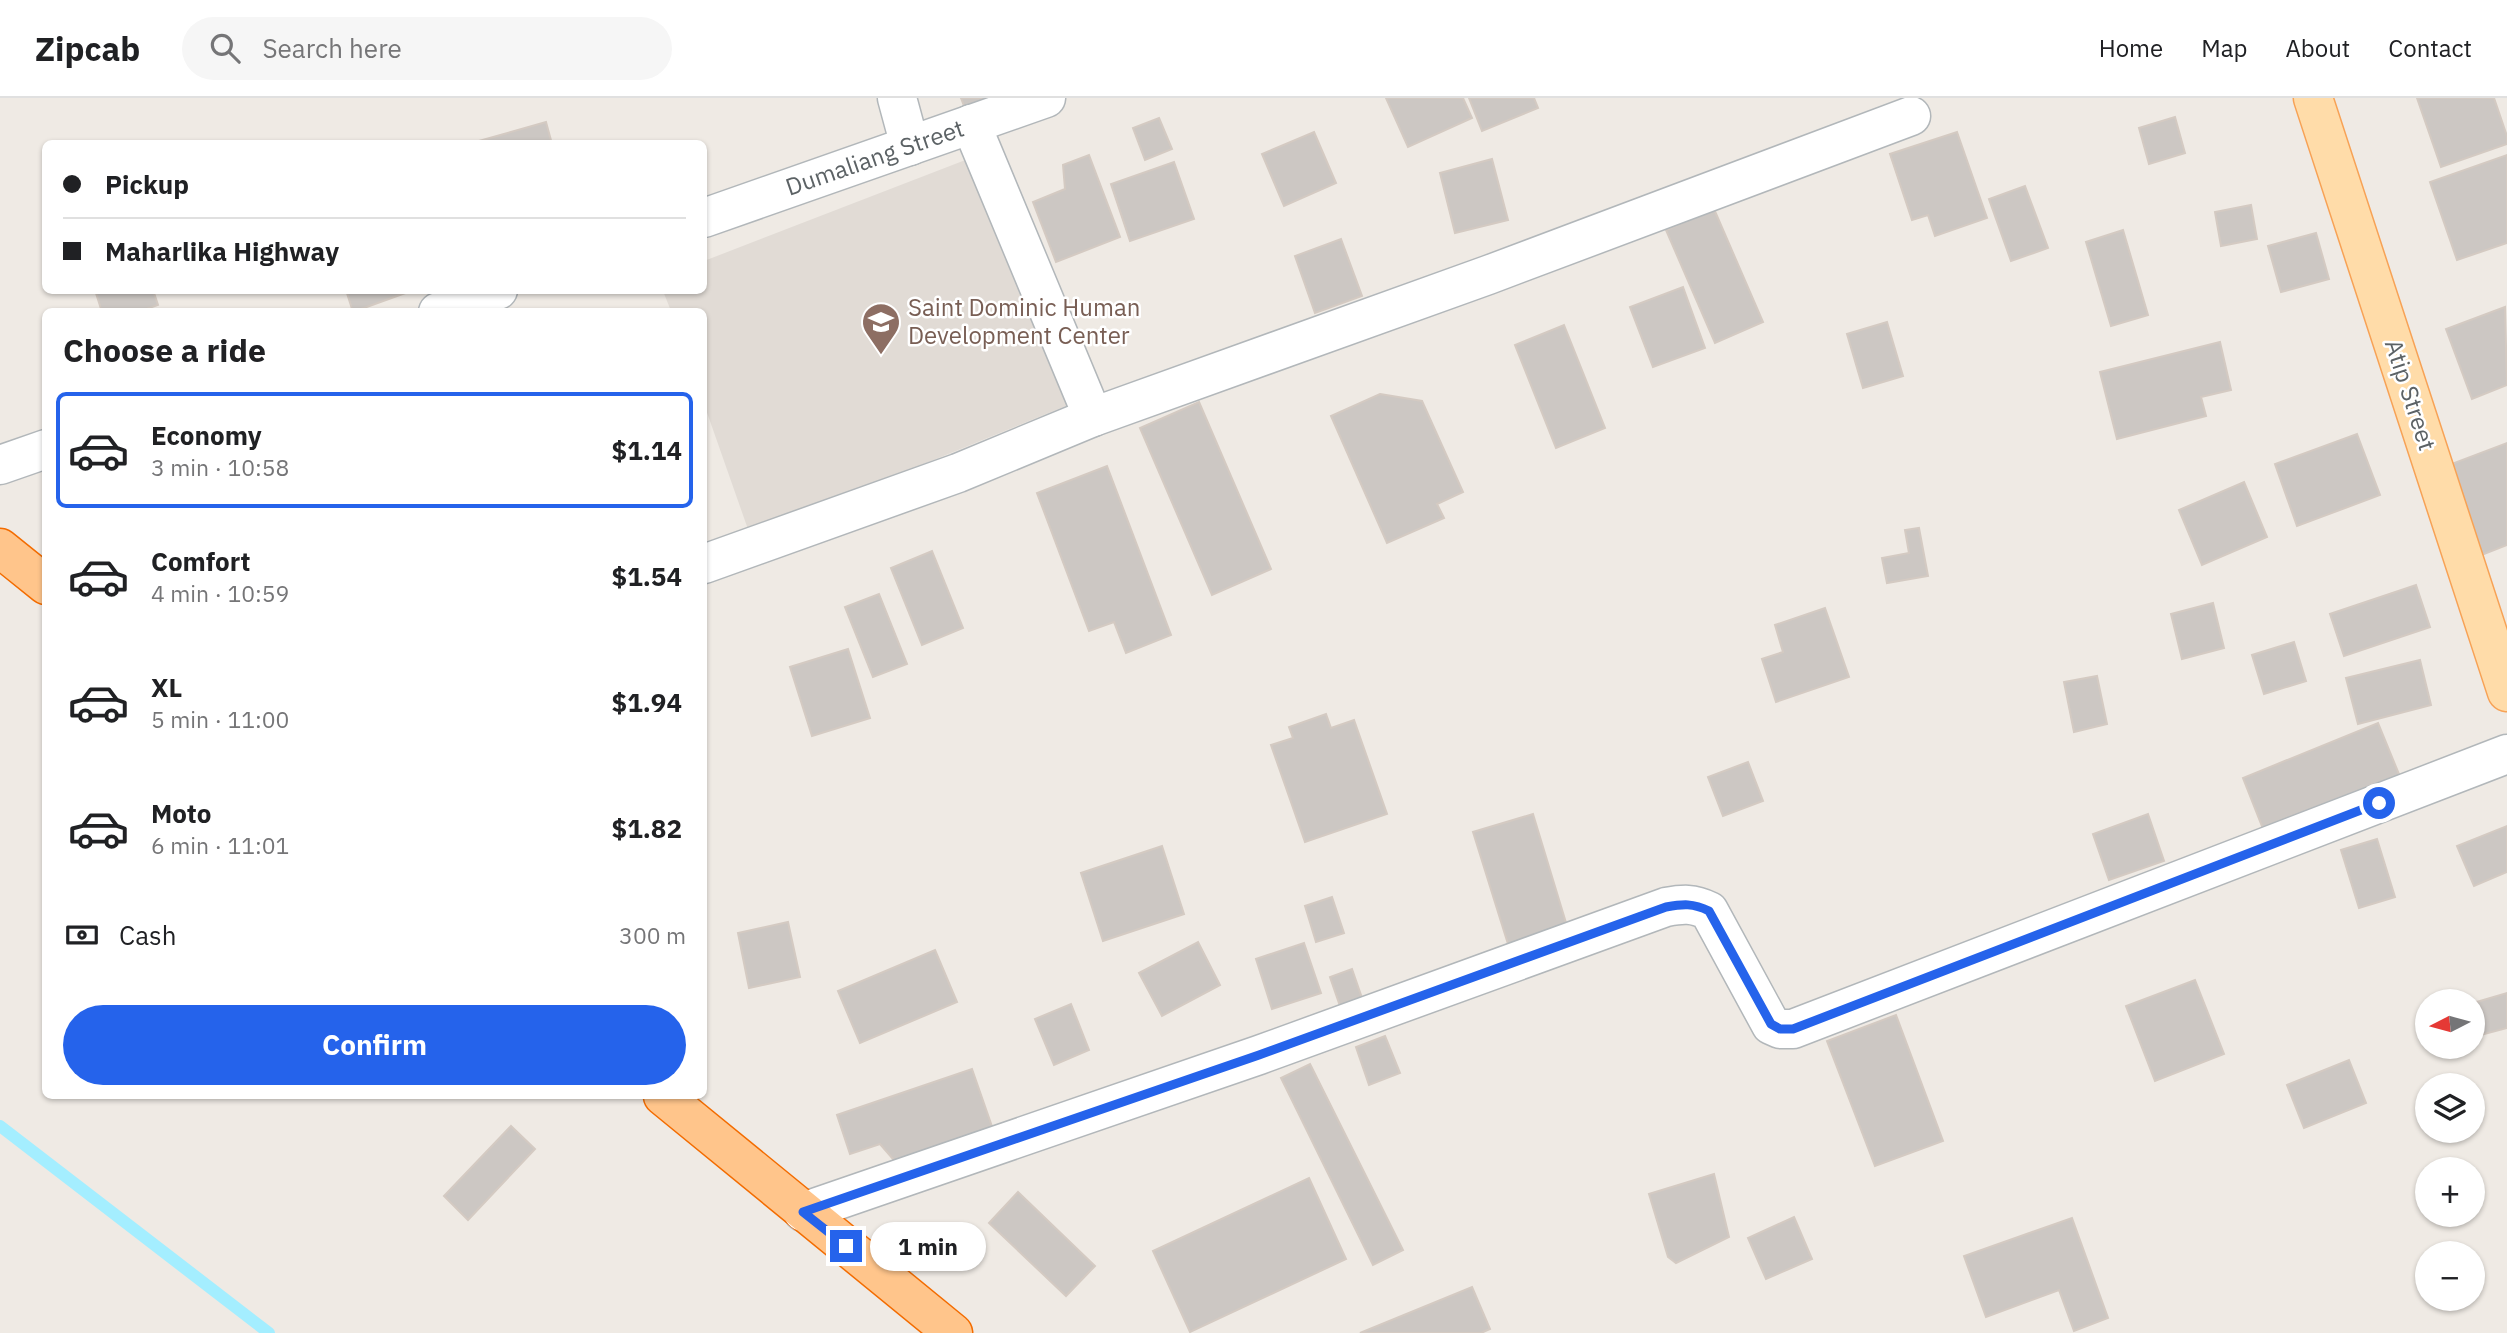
<!DOCTYPE html>
<html lang="en">
<head>
<meta charset="utf-8">
<style>
	body { margin:0; font-family:"IBM Plex Sans",sans-serif; background:#f6f6f6; color:#202124; height:100vh; display:flex; flex-direction:column; font-size:26px; white-space:nowrap }
	* { box-sizing:border-box; margin:0 }
	p { font-size:23px; color:#757577 }
	.icon { flex:none; width:38px; height:38px; fill:none; stroke:currentColor; stroke-width:2; stroke-linecap:round; stroke-linejoin:round }
	.map { position:relative; flex:1; overflow:hidden }
	.side { position:absolute; left:42px; top:210px; width:665px; height:791px; display:flex; flex-direction:column; background:#fff; border-radius:10px; box-shadow:0 2px 5px #0004 }
	.side>* { flex:none }
	.guide { position:absolute; left:42px; top:42px; width:665px; height:154px; border-radius:10px; box-shadow:0 2px 5px #0004; display:grid; align-content:center; height:154px; padding:0 21px; background:#fff }
	.needle { width:46px; rotate:264deg }
	.fabs { position:absolute; left:2415px; top:891px; display:grid; gap:14px }
	.fabs a { display:grid; place-items:center; width:70px; height:70px; border-radius:50%; background:#fff; box-shadow:0 2px 5px #0004; font-size:35px }
	.end { position:absolute; width:32px; height:32px; margin:-16px; border:9px solid #2563eb; background:#fff; box-shadow:0 0 0 4px #fff }
	.from { border-radius:50% }
	.bubble { position:absolute; height:49px; border-radius:24px; background:#fff; box-shadow:0 2px 5px #0004; font-size:23px; font-weight:800; line-height:49px; text-align:center }
	.guide b { display:flex; align-items:center; gap:24px; height:66px; font-size:26px }
	.guide b+b { border-top:2px solid #e0e0e0 }
	.guide i { width:18px; height:18px; background:#202124 }
	ul { padding:0; list-style:none }
	li { display:flex; align-items:center; gap:21px; height:116px; margin:0 14px 10px; padding:0 7px; border:4px solid transparent; border-radius:10px }
	li div { flex:1 }
	li b { display:block; font-size:26px }
	li em { font-style:normal; font-weight:800 }
	li.active { border-color:#2563eb }
	li>.icon { width:63px; height:63px; stroke-width:1.5 }
	h2 { padding:0 21px; font-size:32px; line-height:84px }
	.pay { display:flex; align-items:center; gap:18px; height:77px; padding:0 21px; font-size:26px }
	.pay p { margin-inline-start:auto }
	.action { display:flex; gap:14px; margin-top:auto; padding:14px 21px }
	.action a { flex:1; height:80px; border-radius:42px; background:#2563eb; color:#fff; font-size:28px; font-weight:800; line-height:80px; text-align:center }
	header { display:flex; align-items:center; gap:42px; box-sizing:border-box; height:98px; padding:0 35px; background:#fff; border-bottom:2px solid #e0e0e0 }
	header strong { font-size:33px }
	nav { display:flex; gap:38px; margin-inline-start:auto; font-size:24px }
	.search { width:490px; height:63px; background:#f6f6f6; display:flex; align-items:center; gap:18px; box-sizing:border-box; padding:0 24px; border-radius:38px; color:#757577; font-size:26px }
	.map>svg:first-child { display:block }
	.education { fill:#e1dbd5 }
	.lines { fill:none; stroke-linecap:round; stroke-linejoin:round }
	.stream { stroke:#a4eeff; stroke-width:12 }
	.building { fill:#ccc7c3; stroke:#d4cac2; stroke-width:2 }
	.minor-casing { stroke:#b2b7ba; stroke-width:41 }
	.major-casing { stroke:#f7a256; stroke-width:41 }
	.highway-casing { stroke:#f36c00; stroke-width:41 }
	.minor { stroke:#fff; stroke-width:38 }
	.major { stroke:#ffdca9; stroke-width:38 }
	.highway { stroke:#ffc58b; stroke-width:38 }
	.route { stroke:#2563eb; stroke-width:9 }
	.labels { text-anchor:middle; stroke-width:5; stroke-linejoin:round; paint-order:stroke }
	.street-label { font-size:24px; fill:#5c6265; stroke:#fff }
	.education-label { font-size:24px; fill:#785e54; stroke:#fff; text-anchor:start }
</style>
</head>
<body>
<header>
<strong>Zipcab</strong>
<div class="search"><svg class="icon" aria-label="search" viewBox="0 0 24 24"><circle cx="10" cy="10" r="6"/><path d="M15 15l6 6"/></svg>Search here</div>
<nav><a>Home</a><a>Map</a><a>About</a><a>Contact</a></nav>
</header>
<div class="map">
<svg width="2507" height="1235" viewBox="0 0 2507 1235">
	<rect width="100%" height="100%" fill="#efeae4"/>
	<polygon class="education" points="968,61 1078,303 750,437 704,306 704,214 671,213 663,193 704,192 704,163"/>
	<g class="lines">
		<polyline class="stream" points="0,1028 269,1235"/>
	</g>
	<g class="building">
		<polygon points="961,0 1004,0 966,13"/>
		<polygon points="1386,0 1463,0 1472,20 1408,49"/>
		<polygon points="1469,0 1534,0 1538,10 1482,33"/>
		<polygon points="2417,0 2494,0 2507,38 2507,46 2441,69"/>
		<polygon points="2175,19 2185,55 2149,66 2139,30"/>
		<polygon points="1159,20 1172,51 1145,62 1133,30"/>
		<polygon points="546,24 552,46 480,46 479,43"/>
		<polygon points="1314,34 1336,85 1284,108 1262,56"/>
		<polygon points="1957,34 1987,120 1935,138 1928,117 1912,122 1890,56"/>
		<polygon points="1089,57 1120,139 1056,164 1033,104 1065,91 1063,67"/>
		<polygon points="2507,57 2507,145 2457,162 2430,84"/>
		<polygon points="1492,61 1508,122 1455,135 1440,75"/>
		<polygon points="1174,64 1194,121 1130,143 1111,86"/>
		<polygon points="2025,88 2048,150 2011,163 1989,101"/>
		<polygon points="2251,107 2257,141 2221,148 2215,114"/>
		<polygon points="1714,111 1763,224 1715,245 1666,132"/>
		<polygon points="2123,132 2148,217 2111,228 2086,144"/>
		<polygon points="2316,135 2329,181 2281,194 2268,148"/>
		<polygon points="1341,141 1362,198 1315,215 1295,158"/>
		<polygon points="1683,189 1705,250 1653,269 1630,209"/>
		<polygon points="95,192 153,192 158,207 138,214 102,214"/>
		<polygon points="346,192 411,192 411,193 353,214"/>
		<polygon points="2505,209 2507,287 2472,301 2446,231"/>
		<polygon points="1887,224 1903,278 1863,290 1847,236"/>
		<polygon points="1564,227 1605,330 1556,350 1515,247"/>
		<polygon points="2220,244 2231,292 2201,299 2206,318 2117,341 2100,274"/>
		<polygon points="1380,296 1422,303 1463,394 1437,406 1444,420 1387,445 1331,318"/>
		<polygon points="1199,304 1271,471 1212,497 1140,330"/>
		<polygon points="2357,336 2380,397 2297,428 2275,366"/>
		<polygon points="2507,345 2507,447 2474,460 2441,370"/>
		<polygon points="1107,368 1171,537 1126,555 1114,524 1089,533 1037,395"/>
		<polygon points="2244,384 2267,439 2202,467 2179,412"/>
		<polygon points="1919,430 1928,478 1887,485 1882,460 1909,455 1905,432"/>
		<polygon points="932,453 963,530 922,547 891,470"/>
		<polygon points="2416,487 2430,529 2344,558 2330,516"/>
		<polygon points="879,496 907,566 873,579 845,509"/>
		<polygon points="2213,505 2224,550 2182,561 2171,516"/>
		<polygon points="1825,510 1849,579 1776,604 1762,561 1783,554 1775,527"/>
		<polygon points="2294,544 2306,583 2264,596 2252,557"/>
		<polygon points="848,551 870,620 812,638 790,569"/>
		<polygon points="2420,562 2431,607 2358,626 2346,580"/>
		<polygon points="2097,578 2107,626 2074,634 2064,584"/>
		<polygon points="1326,616 1331,630 1354,622 1387,716 1305,744 1271,647 1293,640 1289,629"/>
		<polygon points="2378,625 2403,686 2267,741 2243,680"/>
		<polygon points="1748,664 1763,703 1723,718 1708,679"/>
		<polygon points="1533,716 1567,828 1508,846 1473,734"/>
		<polygon points="2148,716 2164,763 2109,782 2093,736"/>
		<polygon points="2507,728 2507,774 2474,788 2457,748"/>
		<polygon points="2377,741 2395,799 2359,810 2341,752"/>
		<polygon points="1162,748 1184,816 1103,843 1081,775"/>
		<polygon points="1332,799 1344,835 1316,844 1305,808"/>
		<polygon points="788,824 800,879 749,890 738,835"/>
		<polygon points="1198,844 1220,887 1162,918 1139,875"/>
		<polygon points="1304,845 1321,895 1272,911 1256,861"/>
		<polygon points="935,852 957,904 860,945 838,893"/>
		<polygon points="1352,871 1363,903 1341,911 1330,879"/>
		<polygon points="2195,882 2224,956 2155,983 2126,908"/>
		<polygon points="2507,895 2507,930 2473,939 2473,905"/>
		<polygon points="1071,906 1089,952 1054,967 1035,921"/>
		<polygon points="1896,917 1943,1043 1875,1068 1827,943"/>
		<polygon points="1385,938 1400,975 1369,987 1356,949"/>
		<polygon points="2349,962 2366,1005 2304,1030 2287,987"/>
		<polygon points="1310,966 1403,1152 1373,1167 1281,980"/>
		<polygon points="972,971 995,1037 900,1069 880,1046 850,1056 837,1017"/>
		<polygon points="511,1028 535,1051 468,1122 444,1098"/>
		<polygon points="1714,1076 1729,1139 1676,1165 1668,1159 1649,1096"/>
		<polygon points="1309,1080 1346,1161 1190,1234 1153,1153"/>
		<polygon points="1018,1094 1095,1168 1066,1198 989,1125"/>
		<polygon points="1794,1119 1812,1161 1766,1181 1748,1140"/>
		<polygon points="2072,1120 2108,1220 2074,1233 2059,1192 1986,1219 1964,1158"/>
		<polygon points="1472,1189 1490,1231 1481,1235 1360,1235"/>
	</g>
	<g class="lines">
		<defs>
			<g id="minor">
				<polyline points="897,0 910,48"/>
				<polyline points="971,26 1093,319"/>
				<polyline points="704,120 1046,0"/>
				<polyline points="438,214 498,192"/>
				<polyline points="0,367 46,351"/>
				<polyline points="704,466 958,375 1093,319 1488,177 1911,18"/>
				<path d="M803,1114L1259,957L1666,809C1683,806 1693,805 1709,813L1771,927L1780,931H1793L2507,656"/>
			</g>
			<polyline id="major" points="2313,0 2507,594"/>
			<g id="highway">
				<polyline points="0,450 46,487"/>
				<polyline points="663,998 953,1235"/>
			</g>
		</defs>
		<use href="#minor" class="minor-casing"/>
		<use href="#major" class="major-casing"/>
		<use href="#highway" class="highway-casing"/>
		<use href="#minor" class="minor"/>
		<use href="#major" class="major"/>
		<use href="#highway" class="highway"/>
	</g>
	<g class="lines">
		<path class="route" d="M846,1148L803,1114L1259,957L1666,809C1683,806 1693,805 1709,813L1771,926L1780,931H1793L2379,705"/>
	</g>
	<defs>
		<symbol id="school-pin" viewBox="-11 -11 22 30"><path d="M0 17L-7.5 6A9.5 9.5 0 1 1 7.5 6Z" fill="#8d6e63" stroke="#fff"/><path d="M0-5L7-2L0 1L-7-2ZM-4 1L0 2.5L4 1V4Q0 6-4 4Z" fill="#fff"/></symbol>
	</defs>
	<g fill-rule="evenodd">
		<use href="#school-pin" x="859" y="202" width="44" height="60"/>
	</g>
	<g class="labels">
		<g class="street-label">
			<text transform="translate(875 60) rotate(-19)" y="8">Dumaliang Street</text>
			<text transform="translate(2410 297) rotate(72)" y="8">Atip Street</text>
		</g>
		<g class="education-label">
			<text x="908" y="218">Saint Dominic Human<tspan x="908" dy="28">Development Center</tspan></text>
		</g>
	</g>
</svg>
<div class="fabs">
<a><svg class="needle" viewBox="-14 -14 28 28"><path d="M0-13l5 13h-10z" fill="#e53935"/><path d="M0 13l5-13h-10z" fill="#757577"/></svg></a>
<a><svg class="icon" aria-label="layers" viewBox="0 0 24 24"><path d="M12 4l9 5-9 5-9-5zM3 14l9 5 9-5"/></svg></a>
<a>+</a>
<a>−</a>
</div>
<i class="end from" style="left:2379px;top:705px"></i>
<i class="end" style="left:846px;top:1148px"></i>
<div class="bubble" style="left:870px;top:1124px;width:116px">1 min</div>
<div class="guide">
<b><i class="from"></i>Pickup</b>
<b><i></i>Maharlika Highway</b>
</div>
<section class="side">
<h2>Choose a ride</h2>
<ul>
<li class="active"><svg class="icon" aria-label="car" viewBox="0 0 24 24"><path d="M5 17H2v-5l4-1 3-4h7l3 4 3 1v5h-3M9 17h6M6 11h13"/><circle cx="7" cy="17" r="2"/><circle cx="17" cy="17" r="2"/></svg><div><b>Economy</b><p>3 min · 10:58</p></div><em>$1.14</em></li>
<li><svg class="icon" aria-label="car" viewBox="0 0 24 24"><path d="M5 17H2v-5l4-1 3-4h7l3 4 3 1v5h-3M9 17h6M6 11h13"/><circle cx="7" cy="17" r="2"/><circle cx="17" cy="17" r="2"/></svg><div><b>Comfort</b><p>4 min · 10:59</p></div><em>$1.54</em></li>
<li><svg class="icon" aria-label="car" viewBox="0 0 24 24"><path d="M5 17H2v-5l4-1 3-4h7l3 4 3 1v5h-3M9 17h6M6 11h13"/><circle cx="7" cy="17" r="2"/><circle cx="17" cy="17" r="2"/></svg><div><b>XL</b><p>5 min · 11:00</p></div><em>$1.94</em></li>
<li><svg class="icon" aria-label="car" viewBox="0 0 24 24"><path d="M5 17H2v-5l4-1 3-4h7l3 4 3 1v5h-3M9 17h6M6 11h13"/><circle cx="7" cy="17" r="2"/><circle cx="17" cy="17" r="2"/></svg><div><b>Moto</b><p>6 min · 11:01</p></div><em>$1.82</em></li>
</ul>
<div class="pay"><svg class="icon" aria-label="cash" viewBox="0 0 24 24"><path d="M3 7h18v10H3z"/><circle cx="12" cy="12" r="2"/></svg>Cash<p>300 m</p></div>
<div class="action"><a>Confirm</a></div>
</section>
</div>
</body>
</html>
